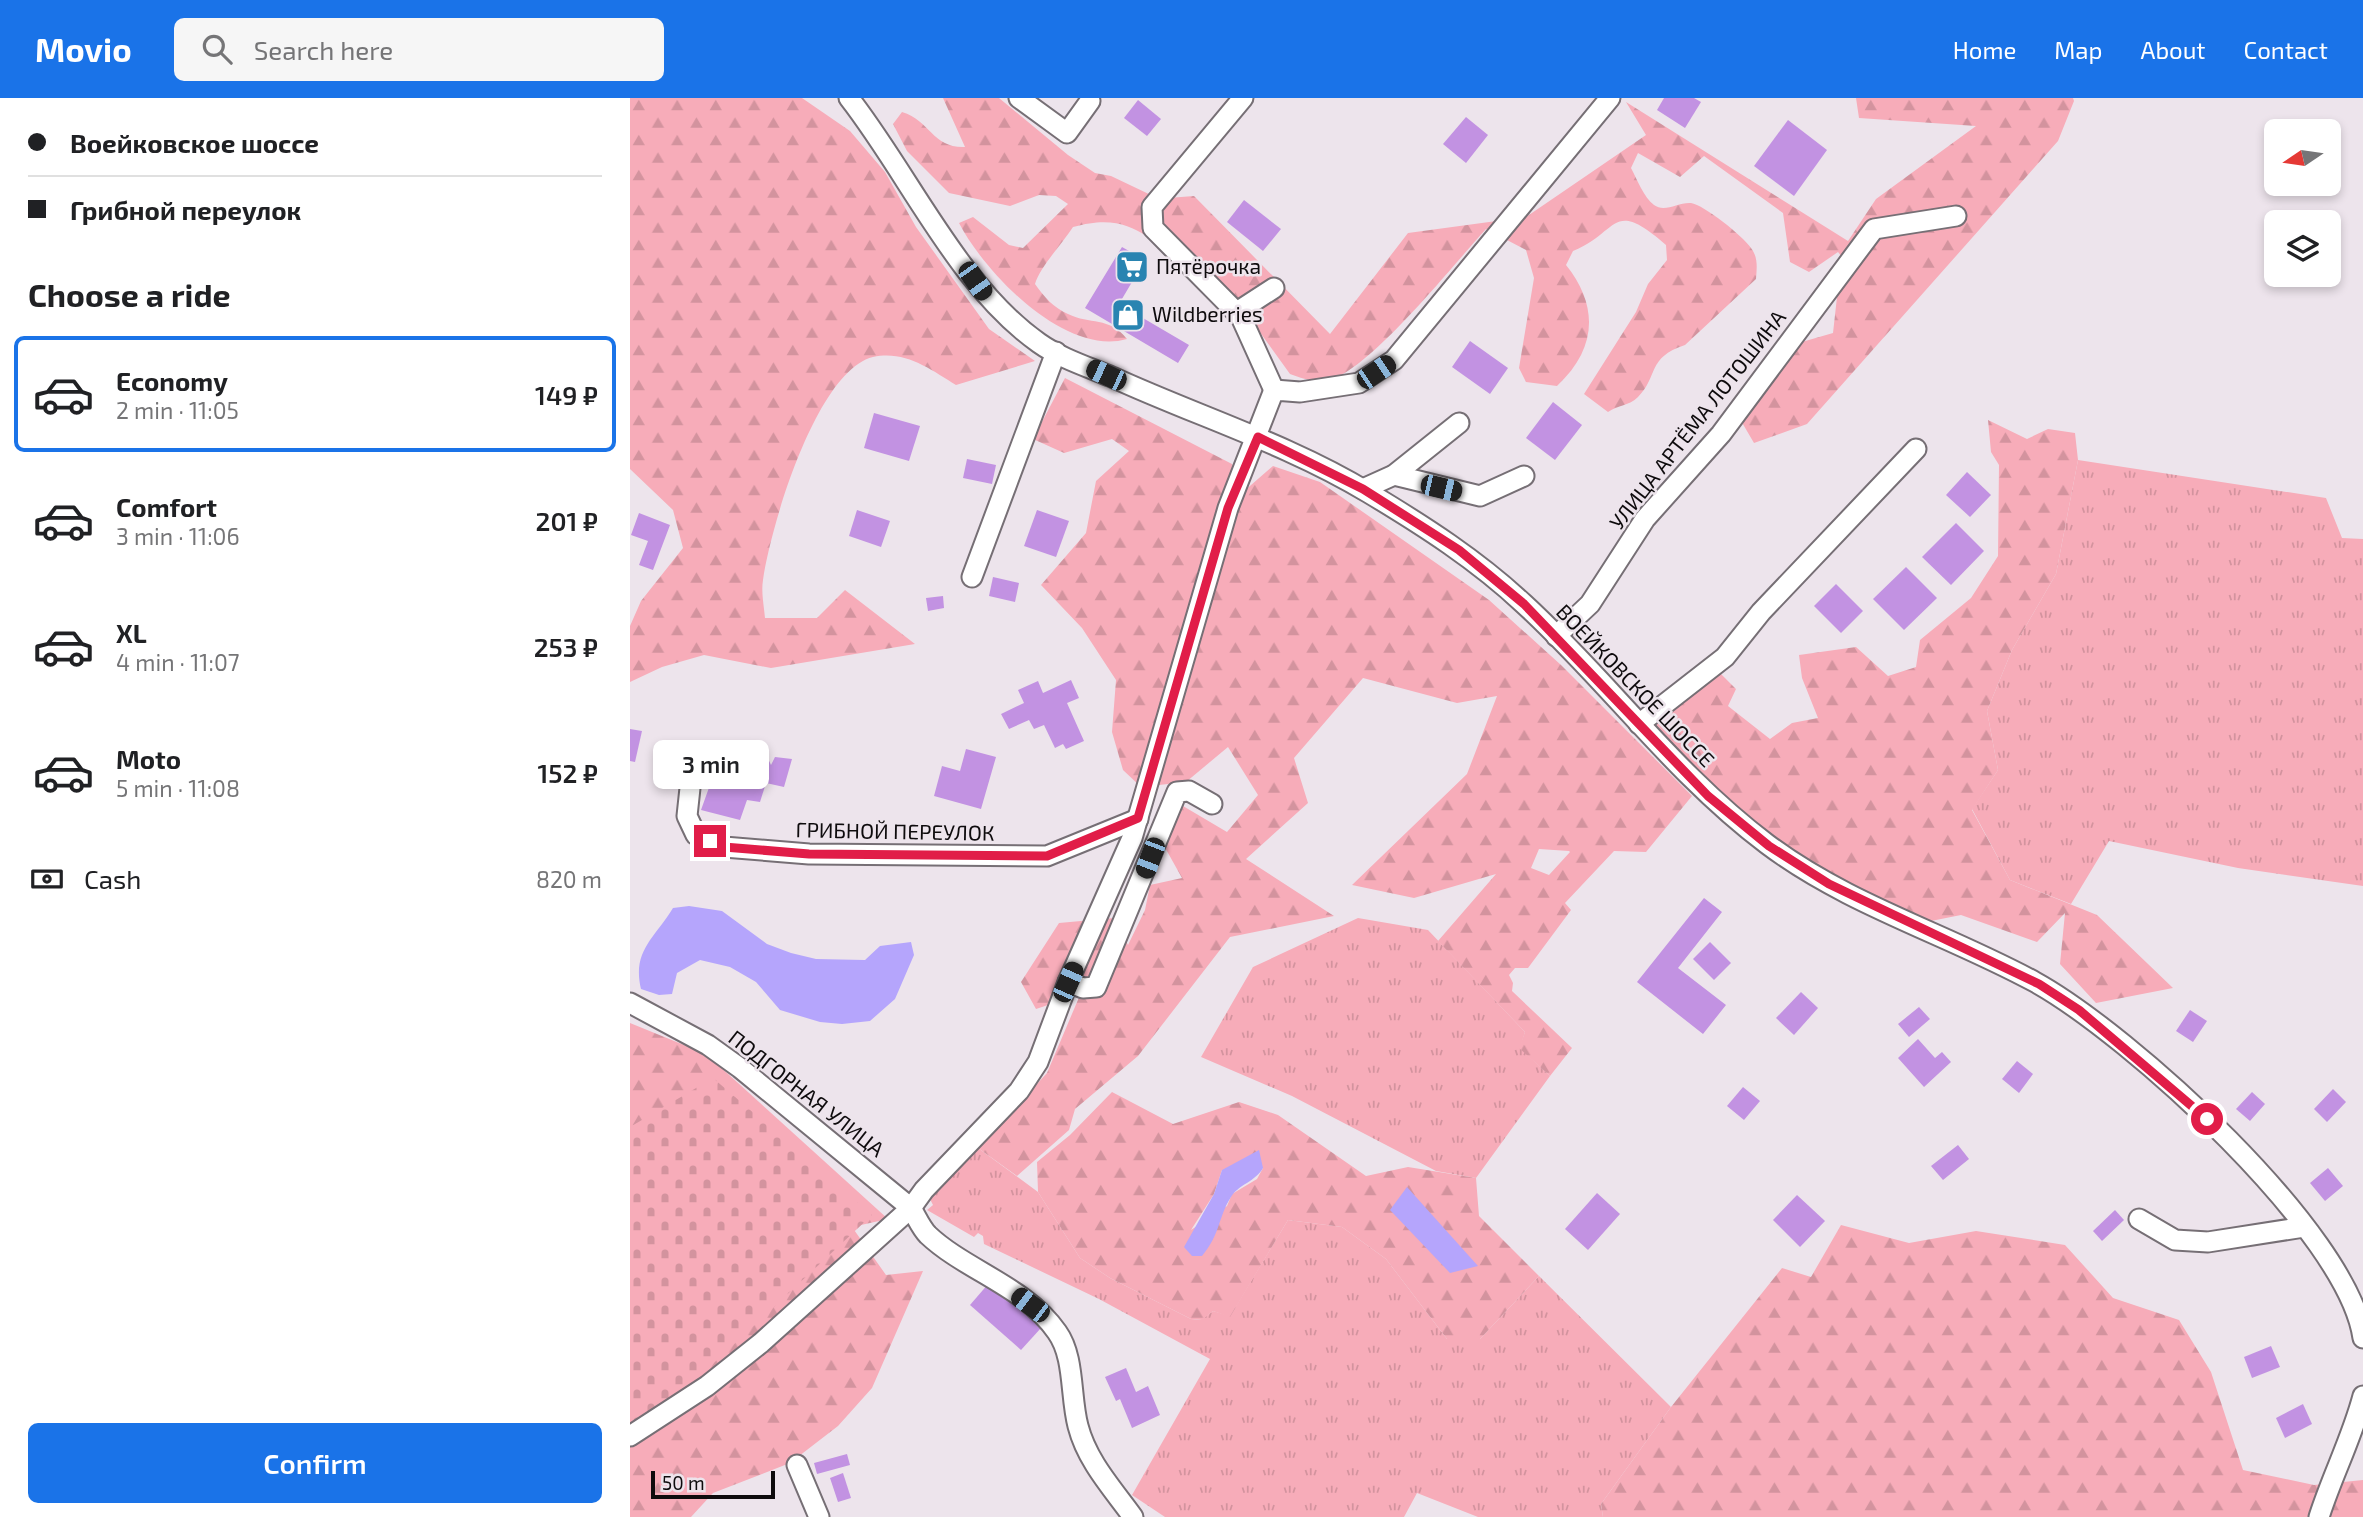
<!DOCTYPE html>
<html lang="en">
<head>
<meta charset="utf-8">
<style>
	body { margin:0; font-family:"Exo 2",sans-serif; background:#f6f6f6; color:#202124; height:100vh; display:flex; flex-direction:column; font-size:26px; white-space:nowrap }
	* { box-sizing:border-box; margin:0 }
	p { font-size:23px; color:#757577 }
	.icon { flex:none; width:38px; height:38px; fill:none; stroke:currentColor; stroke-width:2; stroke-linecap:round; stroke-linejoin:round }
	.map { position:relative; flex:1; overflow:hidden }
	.details { display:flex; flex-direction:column; background:#fff; width:630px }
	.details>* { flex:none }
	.hud { display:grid; align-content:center; height:154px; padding:0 28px; background:#fff }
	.needle { width:46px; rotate:257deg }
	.fabs { position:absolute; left:1634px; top:21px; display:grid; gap:14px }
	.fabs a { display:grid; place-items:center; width:77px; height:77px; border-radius:10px; background:#fff; box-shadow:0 4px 10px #0003; font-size:35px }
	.scale { position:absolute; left:21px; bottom:18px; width:124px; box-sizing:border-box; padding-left:7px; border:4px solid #0e0b0d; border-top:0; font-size:19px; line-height:24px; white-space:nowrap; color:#0e0b0d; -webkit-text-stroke:5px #ede4ec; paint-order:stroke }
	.end { position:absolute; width:32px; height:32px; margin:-16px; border:9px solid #e11d48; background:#fff; box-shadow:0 0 0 4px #fff }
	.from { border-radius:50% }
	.bubble { position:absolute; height:49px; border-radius:10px; background:#fff; box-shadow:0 4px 10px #0003; font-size:23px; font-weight:600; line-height:49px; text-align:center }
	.car { position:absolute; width:21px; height:42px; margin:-21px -10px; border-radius:9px; box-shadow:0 0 5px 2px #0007; background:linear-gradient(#222 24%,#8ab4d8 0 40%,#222 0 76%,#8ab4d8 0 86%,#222 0) }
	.hud b { display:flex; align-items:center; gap:24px; height:66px; font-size:26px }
	.hud b+b { border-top:2px solid #e0e0e0 }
	.hud i { width:18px; height:18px; background:#202124 }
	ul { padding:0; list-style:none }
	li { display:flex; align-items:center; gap:21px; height:116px; margin:0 14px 10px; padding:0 14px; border:4px solid transparent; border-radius:10px }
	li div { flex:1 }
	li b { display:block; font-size:26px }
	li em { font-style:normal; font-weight:600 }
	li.current { border-color:#1a73e8 }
	li>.icon { width:63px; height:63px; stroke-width:1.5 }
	h2 { padding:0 28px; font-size:32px; line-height:84px }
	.pay { display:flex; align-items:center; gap:18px; height:77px; padding:0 28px; font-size:26px }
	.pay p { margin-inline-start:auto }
	.action { display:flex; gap:14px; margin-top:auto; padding:14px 28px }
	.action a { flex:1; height:80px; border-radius:10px; background:#1a73e8; color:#fff; font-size:28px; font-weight:600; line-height:80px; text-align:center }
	header { display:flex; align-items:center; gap:42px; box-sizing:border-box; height:98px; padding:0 35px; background:#1a73e8; color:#fff }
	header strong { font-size:33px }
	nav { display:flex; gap:38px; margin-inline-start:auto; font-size:24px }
	.search { width:490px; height:63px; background:#f6f6f6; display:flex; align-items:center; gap:18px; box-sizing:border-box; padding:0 24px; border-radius:10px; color:#757577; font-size:26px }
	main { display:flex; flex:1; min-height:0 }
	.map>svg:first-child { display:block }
	.grass { fill:url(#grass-tufts) }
	.forest { fill:url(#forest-firs); fill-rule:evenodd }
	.cemetery { fill:url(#cemetery-stones) }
	.water { fill:#b5a5fc }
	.building { fill:#c292e2 }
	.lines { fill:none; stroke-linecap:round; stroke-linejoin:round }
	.minor-casing { stroke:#766f75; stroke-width:23 }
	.minor { stroke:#fff; stroke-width:19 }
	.route { stroke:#e11d48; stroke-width:9 }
	.labels { text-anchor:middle; stroke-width:5; stroke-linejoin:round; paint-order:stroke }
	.poi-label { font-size:21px; fill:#0e0b0d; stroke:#ede4ec; text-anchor:start }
	.street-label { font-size:21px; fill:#0e0b0d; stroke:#ede4ec }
</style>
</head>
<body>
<header>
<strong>Movio</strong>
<div class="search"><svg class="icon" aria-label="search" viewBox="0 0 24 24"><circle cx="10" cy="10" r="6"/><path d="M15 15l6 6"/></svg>Search here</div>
<nav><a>Home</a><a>Map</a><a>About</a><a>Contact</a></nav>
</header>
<main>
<section class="details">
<div class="hud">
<b><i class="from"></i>Воейковское шоссе</b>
<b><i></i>Грибной переулок</b>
</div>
<h2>Choose a ride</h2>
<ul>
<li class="current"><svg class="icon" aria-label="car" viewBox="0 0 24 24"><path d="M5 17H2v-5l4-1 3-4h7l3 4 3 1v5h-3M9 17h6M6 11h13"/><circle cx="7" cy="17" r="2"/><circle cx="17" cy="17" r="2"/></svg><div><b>Economy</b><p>2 min · 11:05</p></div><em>149 ₽</em></li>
<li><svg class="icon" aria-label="car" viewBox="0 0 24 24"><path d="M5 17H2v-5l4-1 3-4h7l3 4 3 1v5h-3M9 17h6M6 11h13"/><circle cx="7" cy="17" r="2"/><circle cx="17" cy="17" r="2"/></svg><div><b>Comfort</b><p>3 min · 11:06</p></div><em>201 ₽</em></li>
<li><svg class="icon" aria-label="car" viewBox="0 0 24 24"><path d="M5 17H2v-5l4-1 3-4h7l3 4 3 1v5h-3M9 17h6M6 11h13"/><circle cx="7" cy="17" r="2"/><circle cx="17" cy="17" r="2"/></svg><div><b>XL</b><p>4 min · 11:07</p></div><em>253 ₽</em></li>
<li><svg class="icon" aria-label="car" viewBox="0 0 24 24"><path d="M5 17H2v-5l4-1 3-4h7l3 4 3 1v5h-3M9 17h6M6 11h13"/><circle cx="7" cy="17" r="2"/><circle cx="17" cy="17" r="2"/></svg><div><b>Moto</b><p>5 min · 11:08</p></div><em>152 ₽</em></li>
</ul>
<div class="pay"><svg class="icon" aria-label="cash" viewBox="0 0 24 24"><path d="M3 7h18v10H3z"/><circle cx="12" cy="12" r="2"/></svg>Cash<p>820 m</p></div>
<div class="action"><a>Confirm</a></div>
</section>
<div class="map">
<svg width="1733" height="1419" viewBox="0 0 1733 1419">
	<defs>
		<pattern id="grass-tufts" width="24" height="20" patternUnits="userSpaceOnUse" patternTransform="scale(1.75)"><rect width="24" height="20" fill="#f7acb9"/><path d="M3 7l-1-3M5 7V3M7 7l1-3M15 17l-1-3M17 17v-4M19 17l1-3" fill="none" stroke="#d3939e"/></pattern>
		<pattern id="forest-firs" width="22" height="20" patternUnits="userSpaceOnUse" patternTransform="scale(1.75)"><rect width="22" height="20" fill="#f7acb9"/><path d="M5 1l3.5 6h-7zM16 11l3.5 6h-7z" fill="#d3939e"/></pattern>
		<pattern id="cemetery-stones" width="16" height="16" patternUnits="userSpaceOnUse" patternTransform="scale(1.75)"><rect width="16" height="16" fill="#f7acb9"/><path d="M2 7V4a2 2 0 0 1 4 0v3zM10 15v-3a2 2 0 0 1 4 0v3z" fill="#d3939e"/></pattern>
	</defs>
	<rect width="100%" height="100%" fill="#ede4ec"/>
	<g class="grass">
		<polygon points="1448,362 1696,400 1712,440 1733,441 1733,788 1608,770 1479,743 1441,806 1380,782 1342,711 1368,672 1357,613 1382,552 1426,476"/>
		<polygon points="728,820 798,832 895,934 890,950 920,978 846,1080 806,1073 662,998 571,959 623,869"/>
		<polygon points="348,1050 408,1094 450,1160 480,1180 561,1221 571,1222 583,1213 600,1218 658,1122 712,1129 756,1161 817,1241 850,1241 909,1178 1041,1309 971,1406 973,1419 848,1419 787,1395 774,1419 535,1419 502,1397 580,1261 469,1201 354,1146 353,1138 348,1135 344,1139 297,1112 303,1107 300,1101"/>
	</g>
	<g class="forest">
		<path d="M0,0H172L220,33L255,74L286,129L359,231L405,263L326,287C300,271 275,252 243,259C186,273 140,431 133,482C131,494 134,508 135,520H187L215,492L285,546L141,570L74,557L32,569L0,584V528L11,503L53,450L43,412L0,371Z"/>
		<path d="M313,0H369L438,57L465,75L481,78L523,98L538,100L564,98L700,236L778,135L896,119L1016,37L996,4L1218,143L1246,101L1346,28L1229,20L1226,0H1443L1444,3L1428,43L1177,326L1124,345L1107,316L1165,246L1203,235L1207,199L1224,174L1208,154L1179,174L1160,164L1153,115L1074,58L1050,79L1008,55L1001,70C1007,81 1014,100 1024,107C1035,115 1048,104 1061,105C1074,107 1113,138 1121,150C1128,159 1127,169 1126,181L1055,247C1016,260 1029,278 1008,299C999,308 988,307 978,314L954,296L1006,214L1018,186L1037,162L1036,147C981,99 990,134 943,153L936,167C969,208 967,251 927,288L896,284L889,270L904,180L896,152L856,131C824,166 743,268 702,281C687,285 673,281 660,276L611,208L571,161C519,157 512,109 443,129C432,146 410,169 405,186C414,199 424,210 438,216C460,227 479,218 497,241C435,259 355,175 329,125L343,119L379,147L393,150L438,106L426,98L409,97L380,108L319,95L277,53L263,26L272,14C301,23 302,50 335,49Z"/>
		<path d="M435,280L602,366L613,394L643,368L690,384L859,502L931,567L1062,698L1016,754L984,753L935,805L941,812L898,870H885L879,877L883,885L882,893L942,950L920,978L889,950L895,934L808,843L866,776L784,800L722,787L837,676L867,598L827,605L733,580L664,660L678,705L616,761L704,818L600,839L508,958L445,1011L439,1032L387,1078L348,1050L417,975L450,897L449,883L439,900L406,911L391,884L429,825L484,820L498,847L515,812L520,787L552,780L533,746L553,708L597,734L628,697L598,649L556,684L511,689L493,672L482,634L486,582L452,530L411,487L456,435L466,383L499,353L482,341L434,355L403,341ZM909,751L939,753L940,754L919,777L901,770Z"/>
		<polygon points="1358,322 1397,341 1418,331 1445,335 1448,362 1426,476 1382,552 1357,613 1368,672 1342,712 1380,782 1467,817 1543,890 1466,905 1430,866 1435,815 1407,844 1331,817 1301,823 1216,785 1109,716 1028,633 1024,620 1091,576 1106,591 1098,608 1140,641 1162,625 1188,620 1172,580 1169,557 1226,549 1258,578 1286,569 1290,542 1341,500 1368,458 1369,367 1361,354"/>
		<polygon points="0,925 76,956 258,1121 222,1129 256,1177 293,1173 242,1290 208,1328 160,1365 83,1395 61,1419 0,1419"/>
		<path d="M482,994L543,1026L609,1004L648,1017L736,1078L778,1069L846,1080L849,1118L909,1178L850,1241H817L756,1161L712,1129L658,1122L600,1219L583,1213L572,1222L561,1221L480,1180L450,1160L408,1094L407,1064L440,1037ZM633,1070L627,1081L602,1096L597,1108L561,1132L584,1096L592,1072Z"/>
		<polygon points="1211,1127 1279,1145 1346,1133 1435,1147 1483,1200 1549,1222 1581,1274 1613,1372 1684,1387 1733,1382 1733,1419 973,1419 971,1406 1041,1309 1152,1170 1181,1179"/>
	</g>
	<polygon class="cemetery" points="83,980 242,1117 55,1292 0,1326 0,1029"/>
	<g class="water">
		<path d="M59,808L92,813L137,846L161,855L186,861L235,862L250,848L281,844L284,857L265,901L240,923L212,926L190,924L150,912L126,884L100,869L70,862L47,875L42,896L29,897L11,891C2,853 24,841 43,810Z"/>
		<path d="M629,1052L633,1070C625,1084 609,1086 601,1099C588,1119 591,1135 572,1158H562L554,1149L584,1096L592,1072Z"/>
		<polygon points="777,1089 848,1168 820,1175 760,1112"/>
	</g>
	<g class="building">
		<polygon points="1034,0 1064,0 1071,4 1055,30 1027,12"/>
		<polygon points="508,2 531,21 517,38 494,20"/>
		<polygon points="836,19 858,37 836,65 813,46"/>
		<polygon points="1158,22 1197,52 1164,98 1124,68"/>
		<polygon points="614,102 651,131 633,153 597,124"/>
		<polygon points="492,149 515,162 489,206 559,247 548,265 455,210"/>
		<polygon points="840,243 878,270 860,296 822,269"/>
		<polygon points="923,304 952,327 925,362 896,340"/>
		<polygon points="244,315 290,328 279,363 234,350"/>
		<polygon points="337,361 366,367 362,386 333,380"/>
		<polygon points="1337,374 1361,397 1340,419 1316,397"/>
		<polygon points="227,412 260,423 251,449 219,438"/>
		<polygon points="407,412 439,423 426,459 394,448"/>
		<polygon points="9,415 40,427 23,472 9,467 18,443 1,437"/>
		<polygon points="1326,425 1354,453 1321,487 1292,459"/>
		<polygon points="1276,469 1307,500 1274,532 1243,501"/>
		<polygon points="363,479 389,485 385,504 359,498"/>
		<polygon points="1206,486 1233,513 1211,535 1184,508"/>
		<polygon points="313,498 314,510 298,513 296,500"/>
		<polygon points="441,582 449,600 437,605 454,643 436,651 433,646 425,650 414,627 404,631 399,622 379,631 371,616 394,605 388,592 408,583 413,595"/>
		<polygon points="0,631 12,633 5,664 0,663"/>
		<polygon points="117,651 135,654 141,667 145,659 162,661 154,689 136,685 130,704 117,702 110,722 71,712 81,684 92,686 102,654"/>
		<polygon points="336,651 366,659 351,711 304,698 312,668 330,673"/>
		<polygon points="1074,800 1092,814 1048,870 1096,907 1073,936 1007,884"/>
		<polygon points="1080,844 1101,865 1084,882 1063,861"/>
		<polygon points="1171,894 1188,910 1164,937 1146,920"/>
		<polygon points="1289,909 1300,921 1279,939 1268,926"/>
		<polygon points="1560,912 1577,923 1563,944 1546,933"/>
		<polygon points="1288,941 1305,960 1312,954 1321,964 1294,989 1268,960"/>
		<polygon points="1387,963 1403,976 1389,995 1372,981"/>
		<polygon points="1113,989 1130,1003 1114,1022 1097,1008"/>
		<polygon points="1703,991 1716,1004 1697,1024 1684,1011"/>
		<polygon points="1622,994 1635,1006 1620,1023 1606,1011"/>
		<polygon points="1328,1047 1339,1061 1313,1082 1301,1068"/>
		<polygon points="1698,1070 1713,1088 1695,1103 1680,1085"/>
		<polygon points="967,1095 990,1116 958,1152 935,1131"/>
		<polygon points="1167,1097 1195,1123 1170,1149 1143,1122"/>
		<polygon points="1485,1112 1494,1122 1472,1143 1463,1133"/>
		<polygon points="359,1185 411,1230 391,1252 340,1207"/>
		<polygon points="1641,1248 1650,1269 1622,1280 1614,1259"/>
		<polygon points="496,1270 506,1294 518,1288 530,1317 502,1330 490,1301 486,1303 475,1279"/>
		<polygon points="1673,1306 1682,1326 1655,1340 1646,1320"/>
		<polygon points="217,1356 220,1367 187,1376 184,1365"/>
		<polygon points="213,1375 221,1400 208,1404 200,1380"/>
	</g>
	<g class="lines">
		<defs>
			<g id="minor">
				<path d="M219,0C280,78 328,188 409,245C430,260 458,269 482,279C567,318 658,346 739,395C794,428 847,462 894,506C978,583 1045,677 1137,746C1218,807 1317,836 1405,884C1499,936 1718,1134 1733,1240"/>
				<polyline points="389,0 437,35 460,3"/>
				<polyline points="613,0 522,109 523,130 611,219 644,292"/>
				<polyline points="607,214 644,190"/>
				<polyline points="764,377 850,398 894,378"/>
				<polyline points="733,391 764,377 829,325"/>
				<polyline points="342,479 426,254"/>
				<polyline points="926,538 960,506 1015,421 1091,336 1244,131 1326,118"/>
				<polyline points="1009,626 1095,559 1131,514 1286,351"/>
				<polyline points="60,690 57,718 66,737 94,749 179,756 417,758 508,721"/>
				<polyline points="438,884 453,890 466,889 547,694 559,693 582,706"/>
				<path d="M0,905L78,947L110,970L281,1110C286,1118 291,1130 298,1137C335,1172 396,1189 427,1234C445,1259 440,1298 448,1328C457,1363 482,1390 503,1419"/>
				<polyline points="1509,1121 1545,1142 1578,1144 1674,1129"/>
				<polyline points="0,1338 77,1288 131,1245 281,1110 294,1092 389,993 408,964 438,884 502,740 598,410 644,292 670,294 729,285 764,262 980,0"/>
				<polyline points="167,1367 189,1419"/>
				<path d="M1689,1419C1702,1378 1722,1340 1733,1298"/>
			</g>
		</defs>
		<use href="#minor" class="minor-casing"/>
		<use href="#minor" class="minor"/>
	</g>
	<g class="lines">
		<polyline class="route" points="80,743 94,749 179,756 417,758 508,720 598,410 628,339 733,391 829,452 894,506 1078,698 1139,748 1199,786 1409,886 1449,912 1577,1021"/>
	</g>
	<defs>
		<symbol id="supermarket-square" viewBox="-11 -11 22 22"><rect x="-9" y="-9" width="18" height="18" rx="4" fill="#2984b1" stroke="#ede4ec"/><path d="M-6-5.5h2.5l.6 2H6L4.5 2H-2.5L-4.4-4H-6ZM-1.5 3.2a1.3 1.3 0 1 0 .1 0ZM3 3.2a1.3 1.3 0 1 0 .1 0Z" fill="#fff"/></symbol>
		<symbol id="shop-square" viewBox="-11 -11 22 22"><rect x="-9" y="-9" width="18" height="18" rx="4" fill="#2984b1" stroke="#ede4ec"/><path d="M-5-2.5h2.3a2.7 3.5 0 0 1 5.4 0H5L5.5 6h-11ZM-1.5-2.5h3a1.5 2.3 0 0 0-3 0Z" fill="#fff"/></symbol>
	</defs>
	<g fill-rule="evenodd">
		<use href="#supermarket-square" x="483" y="150" width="38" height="38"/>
		<use href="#shop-square" x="479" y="198" width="38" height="38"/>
	</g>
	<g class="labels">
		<g class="poi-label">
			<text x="526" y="176">Пятёрочка</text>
			<text x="522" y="224">Wildberries</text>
		</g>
		<g class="street-label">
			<text transform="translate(1068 322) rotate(-52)" y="7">УЛИЦА АРТЁМА ЛОТОШИНА</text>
			<text transform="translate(1005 588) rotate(46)" y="7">ВОЕЙКОВСКОЕ ШОССЕ</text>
			<text transform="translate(265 734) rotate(1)" y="7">ГРИБНОЙ ПЕРЕУЛОК</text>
			<text transform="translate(176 996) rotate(38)" y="7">ПОДГОРНАЯ УЛИЦА</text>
		</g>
	</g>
</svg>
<div class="fabs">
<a><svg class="needle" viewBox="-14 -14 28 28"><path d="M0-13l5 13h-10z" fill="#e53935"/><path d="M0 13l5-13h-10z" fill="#757577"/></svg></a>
<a><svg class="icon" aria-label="layers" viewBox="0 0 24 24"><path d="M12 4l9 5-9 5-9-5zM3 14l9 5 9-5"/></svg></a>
</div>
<div class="scale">50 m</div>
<i class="end from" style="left:1577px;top:1021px"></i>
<i class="end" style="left:80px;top:743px"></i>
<div class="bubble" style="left:23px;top:642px;width:116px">3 min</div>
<i class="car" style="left:345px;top:183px;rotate:145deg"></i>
<i class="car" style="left:746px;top:274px;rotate:56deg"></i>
<i class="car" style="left:476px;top:277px;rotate:295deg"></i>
<i class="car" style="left:811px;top:390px;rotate:103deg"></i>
<i class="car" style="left:520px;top:760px;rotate:201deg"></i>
<i class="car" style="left:438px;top:884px;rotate:24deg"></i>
<i class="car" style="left:400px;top:1207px;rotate:307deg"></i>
</div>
</main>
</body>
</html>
